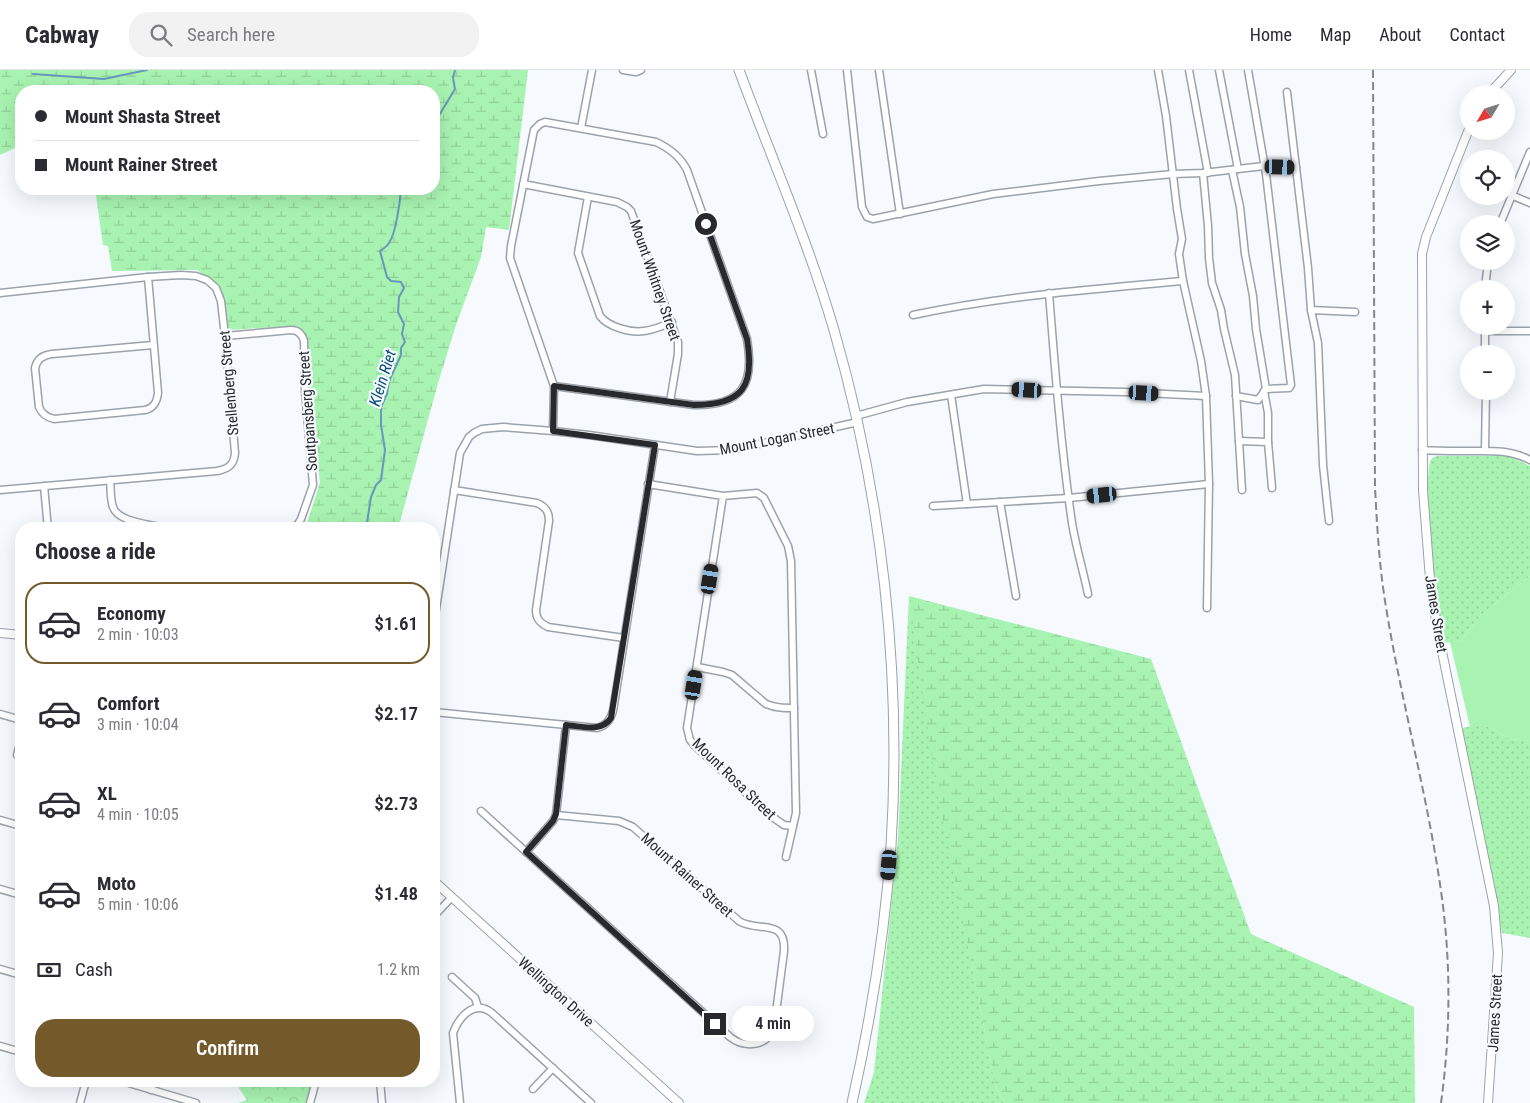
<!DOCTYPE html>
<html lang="en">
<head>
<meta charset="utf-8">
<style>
	body { margin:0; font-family:"Roboto Condensed",sans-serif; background:#f2f2f3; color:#2b2b33; height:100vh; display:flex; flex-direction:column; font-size:19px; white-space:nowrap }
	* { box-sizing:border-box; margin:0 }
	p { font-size:16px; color:#7c7c81 }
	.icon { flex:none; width:28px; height:28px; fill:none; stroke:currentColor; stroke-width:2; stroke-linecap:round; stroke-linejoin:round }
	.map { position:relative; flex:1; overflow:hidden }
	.sheet { position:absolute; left:15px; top:452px; width:425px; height:565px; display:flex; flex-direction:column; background:#fff; border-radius:20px; box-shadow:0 5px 20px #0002 }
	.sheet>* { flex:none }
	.top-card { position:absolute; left:15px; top:15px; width:425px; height:110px; border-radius:20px; box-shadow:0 5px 20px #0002; display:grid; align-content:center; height:110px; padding:0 20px; background:#fff }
	.needle { width:32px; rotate:232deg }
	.fabs { position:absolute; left:1460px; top:15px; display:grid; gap:10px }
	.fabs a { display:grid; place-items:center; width:55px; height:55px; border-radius:50%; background:#fff; box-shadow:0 5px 20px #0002; font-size:25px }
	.end { position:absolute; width:22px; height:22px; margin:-11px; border:6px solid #27292c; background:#fff; box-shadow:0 0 0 2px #fff }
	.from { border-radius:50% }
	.bubble { position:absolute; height:35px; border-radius:18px; background:#fff; box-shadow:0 5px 20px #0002; font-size:16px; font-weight:600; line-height:35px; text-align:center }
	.car { position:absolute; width:15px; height:30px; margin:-15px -8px; border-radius:6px; box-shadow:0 0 4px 1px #0007; background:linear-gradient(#222 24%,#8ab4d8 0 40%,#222 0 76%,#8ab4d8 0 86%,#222 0) }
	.top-card b { display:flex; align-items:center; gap:18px; height:48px; font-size:19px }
	.top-card b+b { border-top:1px solid #e1e1e2 }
	.top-card i { width:12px; height:12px; background:#2b2b33 }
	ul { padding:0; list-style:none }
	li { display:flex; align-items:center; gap:15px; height:82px; margin:0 10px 8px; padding:0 10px; border:2px solid transparent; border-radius:20px }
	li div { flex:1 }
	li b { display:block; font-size:19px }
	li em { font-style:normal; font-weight:600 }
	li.active { border-color:#74592b }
	li>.icon { width:45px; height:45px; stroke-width:1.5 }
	h2 { padding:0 20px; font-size:22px; line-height:60px }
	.pay { display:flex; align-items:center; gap:12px; height:55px; padding:0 20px; font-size:19px }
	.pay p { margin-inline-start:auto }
	.cta { display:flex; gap:10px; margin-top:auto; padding:10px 20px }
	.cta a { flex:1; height:58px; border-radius:20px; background:#74592b; color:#fff; font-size:20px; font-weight:600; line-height:58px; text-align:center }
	header { display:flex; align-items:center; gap:30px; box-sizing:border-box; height:70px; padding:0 25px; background:#fff; border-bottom:1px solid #e1e1e2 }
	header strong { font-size:24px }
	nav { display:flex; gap:28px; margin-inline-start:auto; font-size:18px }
	.search { width:350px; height:45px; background:#f2f2f3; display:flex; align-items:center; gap:12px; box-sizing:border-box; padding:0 18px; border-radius:20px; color:#7c7c81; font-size:19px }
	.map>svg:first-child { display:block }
	.grass { fill:url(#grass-dots) }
	.wetland { fill:url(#wetland-marsh) }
	.park { fill:url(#park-crowns) }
	.garden { fill:#a8f3b1 }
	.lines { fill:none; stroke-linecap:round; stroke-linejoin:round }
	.stream { stroke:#6798be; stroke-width:2 }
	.minor-casing { stroke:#9ca2aa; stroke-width:9 }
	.tertiary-casing { stroke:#9ca2aa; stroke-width:10 }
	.secondary-casing { stroke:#9ca2aa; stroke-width:11 }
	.minor { stroke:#fff; stroke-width:6 }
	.tertiary { stroke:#fff; stroke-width:8 }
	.secondary { stroke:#fff; stroke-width:9 }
	.rail { stroke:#83868a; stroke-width:2; stroke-dasharray:8 4; stroke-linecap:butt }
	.route { stroke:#27292c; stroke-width:6 }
	.labels { text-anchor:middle; stroke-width:4.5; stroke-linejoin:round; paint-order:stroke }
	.street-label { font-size:15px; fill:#27292c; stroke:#f6faff }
	.water-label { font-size:16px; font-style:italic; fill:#0a517c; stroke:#f6faff }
</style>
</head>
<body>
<header>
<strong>Cabway</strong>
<div class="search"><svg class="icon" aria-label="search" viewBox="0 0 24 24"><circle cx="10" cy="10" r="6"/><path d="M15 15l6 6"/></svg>Search here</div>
<nav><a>Home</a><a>Map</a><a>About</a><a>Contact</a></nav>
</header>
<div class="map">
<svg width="1530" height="1033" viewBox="0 0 1530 1033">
	<defs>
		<pattern id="grass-dots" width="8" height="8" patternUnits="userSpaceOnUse" patternTransform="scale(1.25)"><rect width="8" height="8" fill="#a8f3b1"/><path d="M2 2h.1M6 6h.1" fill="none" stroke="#91d098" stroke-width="1.8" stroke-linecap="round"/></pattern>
		<pattern id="wetland-marsh" width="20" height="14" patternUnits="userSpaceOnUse" patternTransform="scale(1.25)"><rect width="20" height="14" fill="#a8f3b1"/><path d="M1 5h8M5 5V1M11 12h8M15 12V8" fill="none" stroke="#91d098"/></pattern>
		<pattern id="park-crowns" width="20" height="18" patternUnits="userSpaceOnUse" patternTransform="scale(1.25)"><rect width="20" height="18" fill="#a8f3b1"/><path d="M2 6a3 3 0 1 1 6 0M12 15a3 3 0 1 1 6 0" fill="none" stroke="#91d098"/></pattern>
	</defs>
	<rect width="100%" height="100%" fill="#f6faff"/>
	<g class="grass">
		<path d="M1437,386H1509L1530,396V506L1480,546L1461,571L1444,573C1436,521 1425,461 1428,409C1429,403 1428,395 1431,390C1433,387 1434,387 1437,386Z"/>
		<polygon points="909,525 957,819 996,1019 1005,1033 864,1033 874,1002 898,769"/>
		<polygon points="1483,654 1510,669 1530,671 1530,868 1502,863 1492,804 1462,658"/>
	</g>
	<g class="wetland">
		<polygon points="0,0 528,0 509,160 486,157 481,187 456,255 438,313 398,459 305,459 320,413 305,265 295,256 229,260 219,215 197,200 112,201 108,176 103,175 95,119 434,119 434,62 436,56 436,51 434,52 434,21 21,21 21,75 0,85"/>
		<polygon points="909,526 1151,589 1251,864 1414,937 1415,1033 1005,1033 996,1019 935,710"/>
	</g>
	<polygon class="park" points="234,1011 314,1011 311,1033 238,1033 247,1030"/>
	<polygon class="garden" points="1530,506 1530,671 1510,669 1483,654 1470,657 1450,572 1461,571 1480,546"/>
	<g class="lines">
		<g class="stream">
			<polyline points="33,4 104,9 147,0"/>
			<polyline points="435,52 455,19 453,8 455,0"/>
			<path d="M366,459L371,427L376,415L381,410L385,380L381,355V337L387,324L389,311L401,285V278L405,272L402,264L404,254L398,242L399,227L404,218L401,212L391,211L387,207L380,181C383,179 387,176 389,173C396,163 400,132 401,119"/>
		</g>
		<defs>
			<g id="minor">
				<polyline points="623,0 636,2 641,0"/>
				<polyline points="811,0 823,64"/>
				<polyline points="847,0 862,137 867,147 873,149 993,124 1099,111 1173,104 1203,103 1264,96 1296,97"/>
				<polyline points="879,0 900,144"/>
				<polyline points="1158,0 1166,46 1177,139 1182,169 1179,184 1183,211 1201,291 1206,326 1209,414 1207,538"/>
				<polyline points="1189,0 1208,103"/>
				<polyline points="1219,0 1238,99"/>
				<polyline points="1287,22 1308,198 1311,240 1318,273 1323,395 1329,451"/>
				<polyline points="581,58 592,0"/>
				<polyline points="1232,100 1240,137 1245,184 1253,226 1256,259 1266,319"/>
				<polyline points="1203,103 1208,156 1209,188 1212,213 1221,240 1224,259 1235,305 1242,420"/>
				<polyline points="523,114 617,132 627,137 631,141 678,272 678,284 670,332"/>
				<polyline points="1511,125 1530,133"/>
				<path d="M588,127L578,183L600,246C608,257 631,263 644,261C654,260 663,256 672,252"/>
				<polyline points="1500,154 1530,82"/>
				<path d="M148,207L158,323C157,332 154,338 145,340L54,349C46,347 42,344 39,337L35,298C37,289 43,285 52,284L153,275"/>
				<polyline points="1485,219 1488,191"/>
				<path d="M0,223L148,207L181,205L196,206L207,210L216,218L221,231L225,266L235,383C234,395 228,399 217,401L0,420"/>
				<path d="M1049,223C1055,300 1061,377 1072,453C1076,477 1083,500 1088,524"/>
				<polyline points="1311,240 1355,242"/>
				<path d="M913,245C1002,226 1093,219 1183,211"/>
				<polyline points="1485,256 1485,284"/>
				<polyline points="1485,261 1530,261"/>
				<path d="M225,266L291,260C298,260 302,264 304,271L305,320L313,415L301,449L298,454L291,459"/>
				<polyline points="1264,321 1268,343 1268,372 1272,418"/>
				<polyline points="951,325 967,434"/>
				<polyline points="1236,326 1258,330 1266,319 1289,318 1291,315 1266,104 1248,0"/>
				<polyline points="856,346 907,332 984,319 1125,322 1206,326"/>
				<path d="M553,361L554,316L694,335C742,336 755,315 747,269L687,100C680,86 669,78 656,72L545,52L540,54L534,60L511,176L510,188L554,316"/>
				<polyline points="1239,371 1268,372"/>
				<path d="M1422,380C1436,381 1451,381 1465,381C1488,381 1509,379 1530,390"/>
				<polyline points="1485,380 1486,321"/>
				<path d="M110,410C111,418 110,429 113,437C118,453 153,454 167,459"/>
				<polyline points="648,414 723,426 757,423 764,428 788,476 791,491 796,743 793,756 784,755 771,746 694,675 690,670 687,658 723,426"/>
				<polyline points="44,416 48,459"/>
				<path d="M454,420L537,433C546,437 549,442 549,451L536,540C536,549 540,553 548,557L624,568"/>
				<polyline points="1000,432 1016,526"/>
				<polyline points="933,436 1069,428 1209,414"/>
				<polyline points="434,552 460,383 469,367 474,363 482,359 503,357 553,361 589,365 697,381 732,380 858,352"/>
				<path d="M697,597L723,602L732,605L766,634C776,638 784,638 794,638"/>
				<path d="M434,642L597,658C607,655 610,650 613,641L655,375"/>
				<polyline points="0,644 21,650"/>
				<polyline points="17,685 21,670"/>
				<path d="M481,741L730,967C744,978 767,977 774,958L784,881C786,847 758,863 739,851L633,757L619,751L556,745"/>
				<polyline points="0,750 21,756"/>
				<polyline points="526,782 553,751 556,745 566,655"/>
				<polyline points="786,787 793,756"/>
				<polyline points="0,819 21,825"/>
				<polyline points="434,846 452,827"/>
				<polyline points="0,899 21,905"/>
				<polyline points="452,907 475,928 478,937"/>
				<polyline points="0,976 21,982"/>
				<polyline points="122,1011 196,1033"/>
				<polyline points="380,1011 382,1033"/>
				<polyline points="533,1019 553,998"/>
				<polyline points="151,1020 154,1011"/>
				<polyline points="80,1033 86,1011"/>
				<polyline points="310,1033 316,1011"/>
				<path d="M460,1033L453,963C459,947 474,929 492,943L591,1033"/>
			</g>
			<g id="tertiary">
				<polyline points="1489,24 1511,0"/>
				<polyline points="1469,59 1426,167 1422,184 1423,420 1430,509 1437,557 1494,836 1498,883 1488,1033"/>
				<polyline points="0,563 21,565"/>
				<polyline points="434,811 679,1033"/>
			</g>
			<path id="secondary" d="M739,0C771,87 808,171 834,260C882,426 902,603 891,776C885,862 871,948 852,1033"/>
		</defs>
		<use href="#minor" class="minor-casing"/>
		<use href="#tertiary" class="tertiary-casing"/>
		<use href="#secondary" class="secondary-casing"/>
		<use href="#minor" class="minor"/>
		<use href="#tertiary" class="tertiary"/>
		<use href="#secondary" class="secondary"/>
		<path class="rail" d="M1373,0L1375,417C1377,455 1379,493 1385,531C1401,633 1430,733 1443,836C1451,901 1450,968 1441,1033"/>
	</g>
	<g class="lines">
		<path class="route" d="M706,154L747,269C755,316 743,335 694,335L554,316L553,361L655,375L611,648C601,663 581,656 566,655L556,744L553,751L526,782L715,954"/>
	</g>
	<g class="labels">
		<g class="street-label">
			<text transform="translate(655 210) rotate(71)" y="5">Mount Whitney Street</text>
			<text transform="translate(229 313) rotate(-95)" y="5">Stellenberg Street</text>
			<text transform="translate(308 341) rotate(-94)" y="5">Soutpansberg Street</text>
			<text transform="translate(777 369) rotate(-11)" y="5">Mount Logan Street</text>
			<text transform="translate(1436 544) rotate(81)" y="5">James Street</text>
			<text transform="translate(734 709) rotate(44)" y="5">Mount Rosa Street</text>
			<text transform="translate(687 805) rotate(42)" y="5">Mount Rainer Street</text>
			<text transform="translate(556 922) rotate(42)" y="5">Wellington Drive</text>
			<text transform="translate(1495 943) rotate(-87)" y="5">James Street</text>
		</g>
		<g class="water-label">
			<text transform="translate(382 308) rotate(-73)" y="6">Klein Riet</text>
		</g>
	</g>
</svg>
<div class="fabs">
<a><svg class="needle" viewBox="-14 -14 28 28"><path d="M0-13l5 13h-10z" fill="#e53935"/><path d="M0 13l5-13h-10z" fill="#7c7c81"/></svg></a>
<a><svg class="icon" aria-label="locate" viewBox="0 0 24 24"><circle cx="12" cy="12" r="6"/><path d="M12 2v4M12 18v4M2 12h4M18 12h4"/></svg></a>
<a><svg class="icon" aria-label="layers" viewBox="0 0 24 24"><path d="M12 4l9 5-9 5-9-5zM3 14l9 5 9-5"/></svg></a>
<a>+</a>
<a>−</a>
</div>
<i class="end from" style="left:706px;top:154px"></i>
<i class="end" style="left:715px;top:954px"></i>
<div class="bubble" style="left:732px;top:936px;width:82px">4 min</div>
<i class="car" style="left:1280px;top:97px;rotate:92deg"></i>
<i class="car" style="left:1027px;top:320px;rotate:273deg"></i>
<i class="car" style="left:1144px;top:323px;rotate:93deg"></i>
<i class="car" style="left:1102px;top:425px;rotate:264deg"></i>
<i class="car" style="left:710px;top:509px;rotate:9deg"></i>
<i class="car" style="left:694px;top:615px;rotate:9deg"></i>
<i class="car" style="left:889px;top:795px;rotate:185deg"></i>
<div class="top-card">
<b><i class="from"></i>Mount Shasta Street</b>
<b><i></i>Mount Rainer Street</b>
</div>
<section class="sheet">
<h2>Choose a ride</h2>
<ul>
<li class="active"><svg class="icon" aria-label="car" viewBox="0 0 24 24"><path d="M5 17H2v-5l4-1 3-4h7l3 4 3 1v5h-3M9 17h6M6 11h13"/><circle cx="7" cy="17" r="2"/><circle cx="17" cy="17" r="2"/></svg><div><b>Economy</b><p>2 min · 10:03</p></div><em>$1.61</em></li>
<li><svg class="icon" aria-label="car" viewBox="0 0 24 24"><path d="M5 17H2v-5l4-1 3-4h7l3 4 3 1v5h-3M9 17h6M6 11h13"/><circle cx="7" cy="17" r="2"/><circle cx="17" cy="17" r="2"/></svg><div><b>Comfort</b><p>3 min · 10:04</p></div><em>$2.17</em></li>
<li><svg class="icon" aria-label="car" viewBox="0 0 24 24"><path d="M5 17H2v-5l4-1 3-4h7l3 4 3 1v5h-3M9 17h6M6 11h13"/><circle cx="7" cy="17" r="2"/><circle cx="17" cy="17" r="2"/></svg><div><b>XL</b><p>4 min · 10:05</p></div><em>$2.73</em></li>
<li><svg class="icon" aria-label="car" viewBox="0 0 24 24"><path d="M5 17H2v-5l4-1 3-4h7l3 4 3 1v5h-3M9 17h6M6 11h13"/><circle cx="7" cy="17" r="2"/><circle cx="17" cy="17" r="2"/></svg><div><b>Moto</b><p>5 min · 10:06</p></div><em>$1.48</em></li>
</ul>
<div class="pay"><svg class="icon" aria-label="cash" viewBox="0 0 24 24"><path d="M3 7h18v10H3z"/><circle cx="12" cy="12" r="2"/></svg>Cash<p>1.2 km</p></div>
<div class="cta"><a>Confirm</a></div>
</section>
</div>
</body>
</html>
